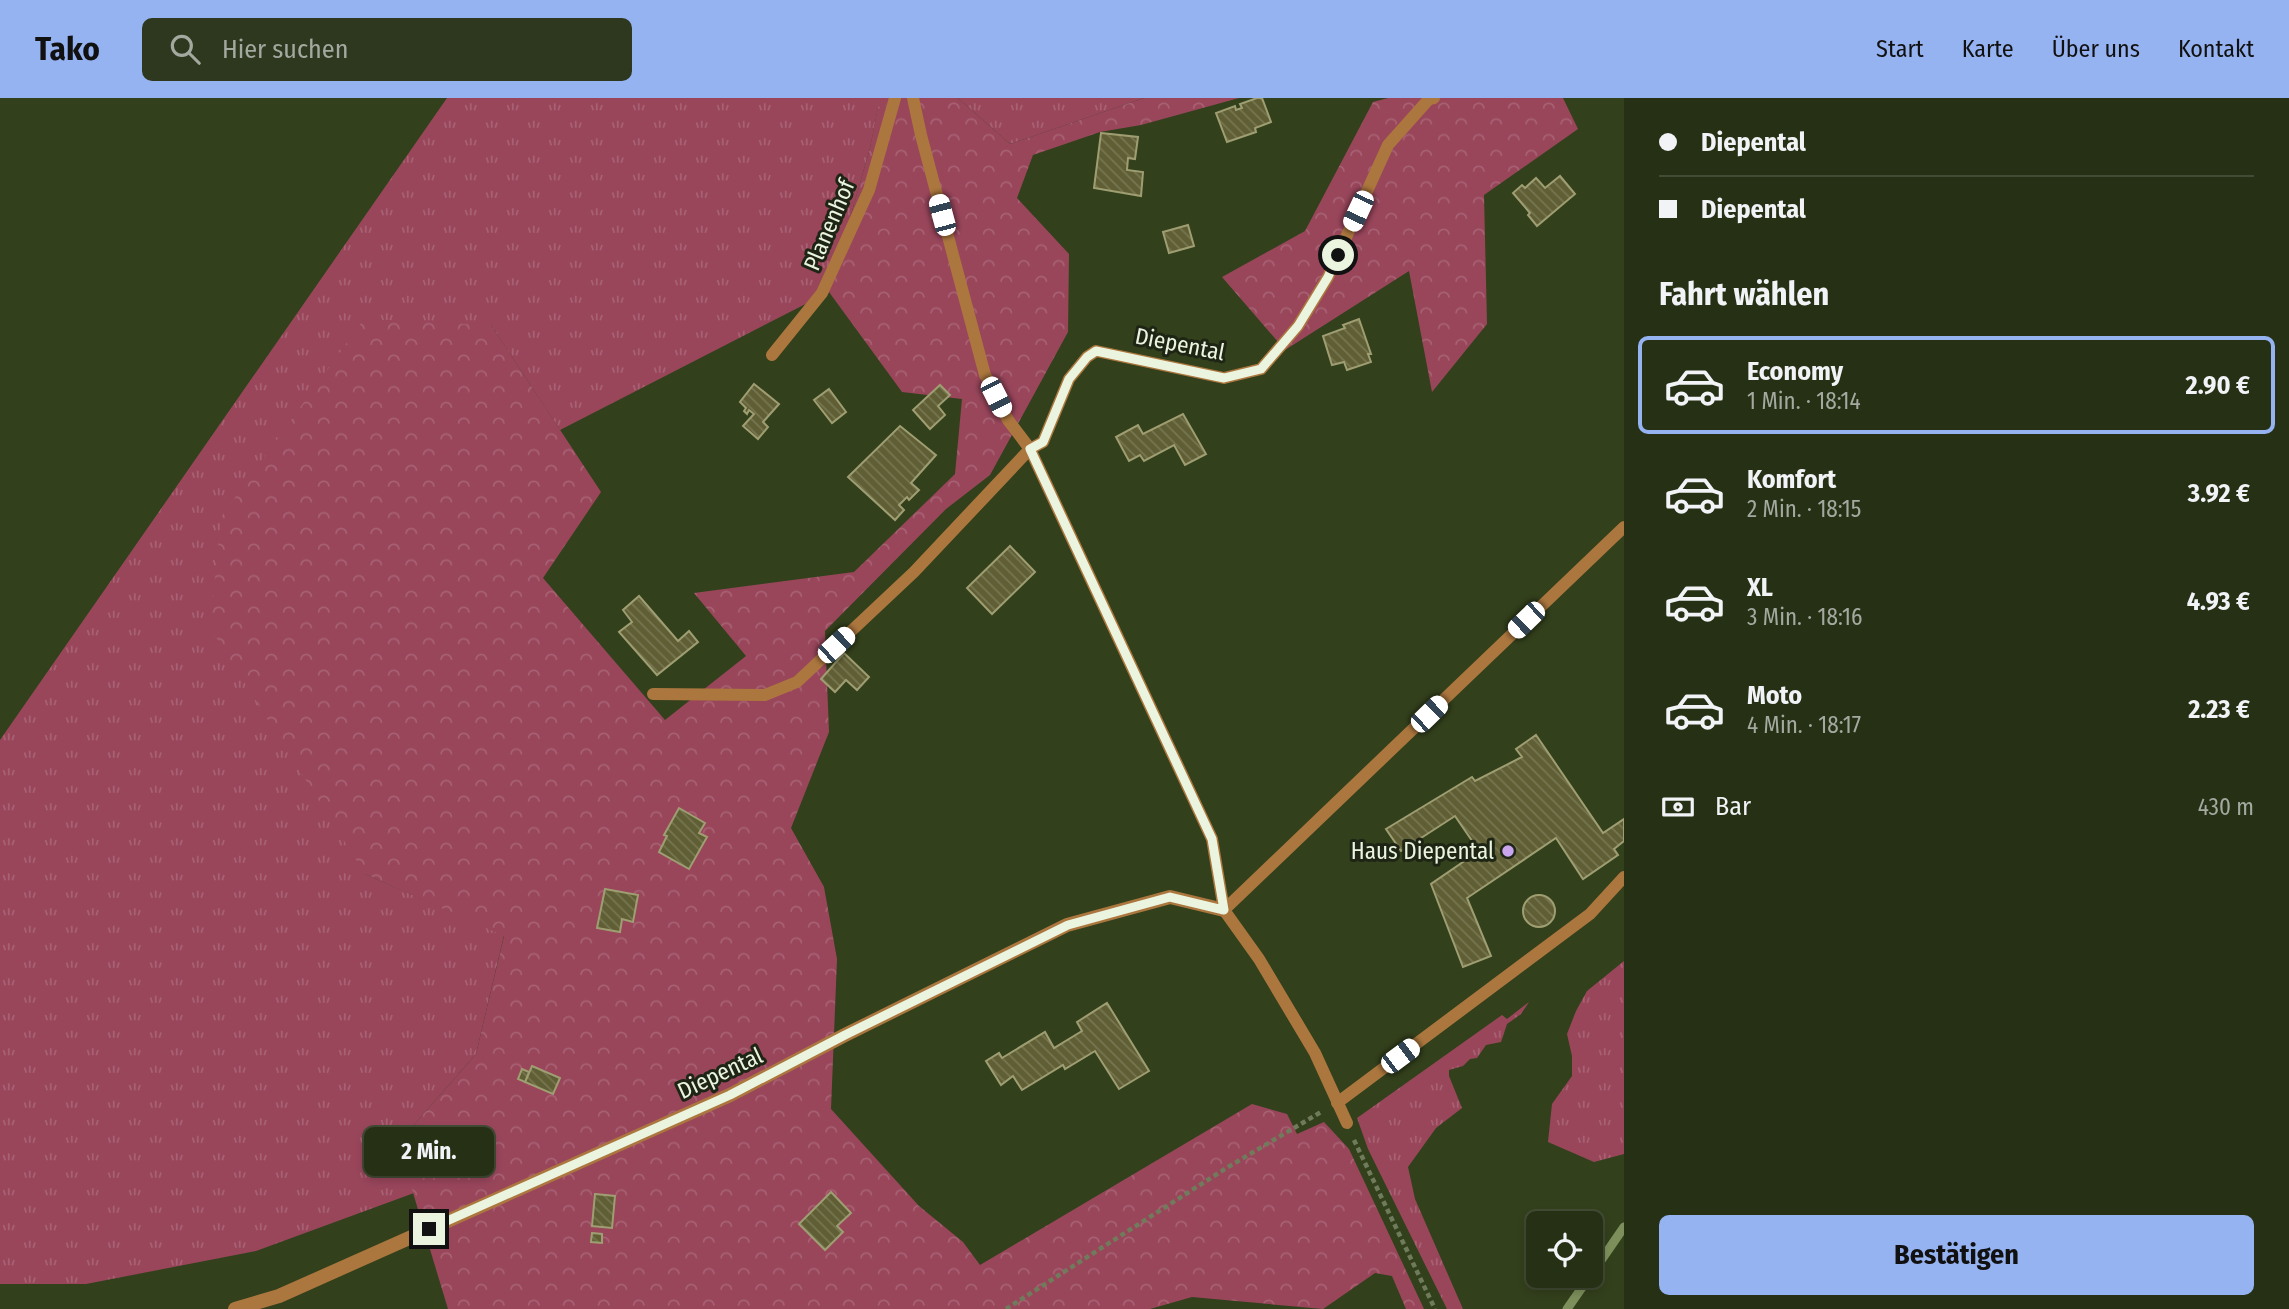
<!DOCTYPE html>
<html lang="de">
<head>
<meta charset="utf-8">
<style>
	body { margin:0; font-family:"Fira Sans Condensed",sans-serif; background:#2e381e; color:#f1f3f6; height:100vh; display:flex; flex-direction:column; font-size:26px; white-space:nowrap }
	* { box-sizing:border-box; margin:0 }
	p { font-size:23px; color:#a4a9a0 }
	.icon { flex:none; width:38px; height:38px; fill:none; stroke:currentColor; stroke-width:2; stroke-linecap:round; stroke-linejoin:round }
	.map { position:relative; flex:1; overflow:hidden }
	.panel { display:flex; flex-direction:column; background:#263015; width:665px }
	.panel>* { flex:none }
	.hud { display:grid; align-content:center; height:154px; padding:0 35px; background:#263015 }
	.fabs { position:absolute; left:1526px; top:1113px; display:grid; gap:14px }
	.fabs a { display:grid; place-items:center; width:77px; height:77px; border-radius:10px; background:#263015; box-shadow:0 4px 10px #0003,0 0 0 2px #424b34; font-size:35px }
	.end { position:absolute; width:32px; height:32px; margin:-16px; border:9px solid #ebf4df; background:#111; box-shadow:0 0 0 4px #111 }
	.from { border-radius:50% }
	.bubble { position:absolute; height:49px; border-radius:10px; background:#263015; box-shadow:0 4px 10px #0003,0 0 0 2px #424b34; font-size:23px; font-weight:700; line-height:49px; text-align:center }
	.car { position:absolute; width:21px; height:42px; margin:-21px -10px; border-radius:9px; box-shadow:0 0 5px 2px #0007; background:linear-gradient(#fff 24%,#345 0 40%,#fff 0 76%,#345 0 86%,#fff 0) }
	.hud b { display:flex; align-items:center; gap:24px; height:66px; font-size:26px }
	.hud b+b { border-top:2px solid #424b34 }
	.hud i { width:18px; height:18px; background:#f1f3f6 }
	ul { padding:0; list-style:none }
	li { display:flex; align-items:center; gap:21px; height:98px; margin:0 14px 10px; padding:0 21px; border:4px solid transparent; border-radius:10px }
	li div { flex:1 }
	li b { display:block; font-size:26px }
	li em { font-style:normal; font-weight:700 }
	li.on { border-color:#95b2f1 }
	li>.icon { width:63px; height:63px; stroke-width:1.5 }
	h2 { padding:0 35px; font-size:32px; line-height:84px }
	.pay { display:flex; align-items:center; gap:18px; height:77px; padding:0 35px; font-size:26px }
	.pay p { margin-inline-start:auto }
	.cta { display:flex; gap:14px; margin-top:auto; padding:14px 35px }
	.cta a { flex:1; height:80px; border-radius:10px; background:#95b2f1; color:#111; font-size:28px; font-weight:700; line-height:80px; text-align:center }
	header { display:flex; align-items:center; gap:42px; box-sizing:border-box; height:98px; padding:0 35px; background:#95b2f1; color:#111 }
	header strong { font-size:33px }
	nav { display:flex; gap:38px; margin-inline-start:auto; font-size:24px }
	.search { width:490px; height:63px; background:#2e381e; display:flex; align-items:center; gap:18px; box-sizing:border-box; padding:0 24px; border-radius:10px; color:#a4a9a0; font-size:26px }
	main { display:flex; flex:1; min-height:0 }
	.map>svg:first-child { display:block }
	.grass { fill:url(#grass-tufts) }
	.forest { fill:url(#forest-crowns) }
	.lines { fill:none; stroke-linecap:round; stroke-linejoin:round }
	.stream { stroke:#7d905b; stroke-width:9 }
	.building { fill:url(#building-back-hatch); stroke:#9f9e72; stroke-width:2 }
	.path { stroke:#707b5c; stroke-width:4.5; stroke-dasharray:5 3.5; stroke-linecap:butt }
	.service { stroke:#ac773e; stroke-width:12 }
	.minor { stroke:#ac773e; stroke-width:14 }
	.route { stroke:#ebf4df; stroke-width:9 }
	.poi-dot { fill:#c9a5ee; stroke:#1e2515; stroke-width:2.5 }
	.labels { text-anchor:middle; stroke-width:6; stroke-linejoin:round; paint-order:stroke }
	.street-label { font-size:23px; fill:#ebf4df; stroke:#1e2515 }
	.poi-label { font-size:23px; fill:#ebf4df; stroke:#1e2515; text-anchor:end }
</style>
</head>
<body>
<header>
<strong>Tako</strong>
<div class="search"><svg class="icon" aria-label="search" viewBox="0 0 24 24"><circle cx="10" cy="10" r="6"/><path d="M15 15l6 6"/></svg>Hier suchen</div>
<nav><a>Start</a><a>Karte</a><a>Über uns</a><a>Kontakt</a></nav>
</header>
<main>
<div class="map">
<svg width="1624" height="1211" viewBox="0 0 1624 1211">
	<defs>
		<pattern id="grass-tufts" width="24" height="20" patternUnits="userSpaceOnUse" patternTransform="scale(1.75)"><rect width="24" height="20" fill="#99465b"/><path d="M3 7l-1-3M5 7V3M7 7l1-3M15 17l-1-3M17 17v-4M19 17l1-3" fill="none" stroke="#a76172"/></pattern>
		<pattern id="forest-crowns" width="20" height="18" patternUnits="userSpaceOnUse" patternTransform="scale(1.75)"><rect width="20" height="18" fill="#99465b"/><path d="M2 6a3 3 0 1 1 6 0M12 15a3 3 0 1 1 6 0" fill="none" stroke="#a76172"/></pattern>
		<pattern id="building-back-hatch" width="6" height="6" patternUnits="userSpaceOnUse" patternTransform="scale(1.75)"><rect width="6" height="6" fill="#5f5e34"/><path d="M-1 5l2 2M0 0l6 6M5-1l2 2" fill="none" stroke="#767651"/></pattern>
	</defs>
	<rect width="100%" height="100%" fill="#33401c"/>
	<g class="grass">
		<polygon points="447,0 918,0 878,10 870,50 829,194 560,332 491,227 365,776 504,837 476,956 398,1045 414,1095 256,1153 86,1186 0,1186 0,642"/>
		<polygon points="958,0 1144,0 1010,46"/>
		<polygon points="1624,863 1624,1056 1594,1064 1548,1044 1552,1006 1572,978 1572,958 1567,936 1576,913 1587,893"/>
		<polygon points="1529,904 1521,916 1507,926 1501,944 1486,947 1477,960 1470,961 1463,968 1449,972 1449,978 1462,1010 1436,1030 1408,1069 1415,1101 1463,1211 1447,1211 1368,1051 1357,1020 1502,917 1507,921"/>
	</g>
	<g class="forest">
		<polygon points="918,0 958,0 1010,46 1144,0 1239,0 1141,27 1100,34 1033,57 1017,100 1069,156 1068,234 990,377 946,411 825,533 829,634 791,730 824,789 837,861 831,1011 919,1108 963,1144 980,1167 1252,1006 1287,1016 1297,1036 1324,1024 1349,1051 1424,1211 1406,1211 1392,1178 1375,1175 1323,1211 1192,1199 1150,1211 448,1211 398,1045 476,956 504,838 365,776 210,530 221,419 364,221 491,227 601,394 543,480 665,622 746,558 694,495 854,474 955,376 962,301 902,294 829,194 870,50 878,9"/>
		<polygon points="1388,0 1563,0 1578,31 1484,97 1487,226 1432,294 1409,173 1285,252 1222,179 1305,133 1373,4"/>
	</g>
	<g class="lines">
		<g class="stream">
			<polyline points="1591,1177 1624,1129"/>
			<polyline points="1567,1211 1590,1178"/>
		</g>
	</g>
	<g class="building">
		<polygon points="1257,0 1262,0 1271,24 1255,30 1256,34 1227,44 1216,15 1235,8 1236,12 1242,10 1240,6"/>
		<polygon points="1101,35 1138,39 1135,61 1128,60 1127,72 1143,74 1141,98 1094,90"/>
		<polygon points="1560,78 1575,96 1537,128 1528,117 1530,115 1513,95 1522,87 1525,90 1536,80 1545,90"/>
		<polygon points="1188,127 1194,148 1169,155 1163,134"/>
		<polygon points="1359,221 1371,256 1368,256 1371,264 1347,272 1344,264 1332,267 1323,238 1345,230 1343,227"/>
		<polygon points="754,286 779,306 763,324 768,329 758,341 743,328 754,316 749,312 747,316 744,313 746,310 740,304"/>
		<polygon points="940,287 950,297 938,308 945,317 930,331 913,312"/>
		<polygon points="829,291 846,314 832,325 814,302"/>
		<polygon points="1183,316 1206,356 1185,367 1174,347 1144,363 1140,357 1129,363 1116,339 1138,327 1143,336"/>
		<polygon points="900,328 936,357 911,385 919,392 909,402 907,399 899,407 904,412 895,422 848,379"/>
		<polygon points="1010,448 1035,474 992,516 967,490"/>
		<polygon points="639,498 678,543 689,533 698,544 657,577 619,534 632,524 623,512"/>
		<polygon points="844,555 869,579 857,592 846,582 835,594 821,581"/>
		<polygon points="1536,637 1603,735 1624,721 1624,743 1614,751 1618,757 1583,781 1556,740 1467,800 1491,858 1463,869 1431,786 1479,753 1455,718 1401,753 1386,731 1472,679 1475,683 1522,659 1516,651"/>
		<polygon points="679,710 705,725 699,735 707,739 689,771 659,754 667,738 664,737"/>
		<polygon points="605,791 638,797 633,824 622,821 620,834 597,830"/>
		<circle cx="1539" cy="813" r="16"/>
		<polygon points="1107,905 1149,973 1119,991 1095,953 1065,971 1063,967 1022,992 1013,978 1001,987 986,963 999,955 1002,960 1045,934 1054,950 1082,933 1077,924"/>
		<polygon points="532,968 560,980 553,996 525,984"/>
		<polygon points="522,971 529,974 525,984 518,981"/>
		<polygon points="831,1094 851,1115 837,1128 843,1134 825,1152 799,1126"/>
		<polygon points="595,1096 615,1098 612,1130 592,1128"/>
		<polygon points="592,1135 602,1136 602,1145 591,1144"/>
	</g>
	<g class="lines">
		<g class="path">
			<polyline points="1354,1042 1435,1211"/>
			<polyline points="1006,1211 1228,1069 1321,1014"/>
		</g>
		<g class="service">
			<polyline points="913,0 921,37 985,277 1008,322 1030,351 1212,741 1224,812 1259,861 1315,955 1347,1025"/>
			<polyline points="772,257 822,195 869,92 895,0"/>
			<polyline points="653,596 765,597 797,584 914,474 1030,351 1043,344 1069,281 1087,259 1096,253 1224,280 1261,271 1298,228 1328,179 1388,47 1429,1 1434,0"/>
			<polyline points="1224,812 1624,429"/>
			<polyline points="1337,1005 1590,816 1624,779"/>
		</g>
		<polyline class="minor" points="235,1211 279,1198 730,997 845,937 1067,827 1170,799 1224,812"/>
	</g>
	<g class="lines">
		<polyline class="route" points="429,1131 730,997 845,937 1068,827 1170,799 1224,812 1212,741 1030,351 1043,344 1069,281 1087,259 1096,253 1224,280 1261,271 1298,228 1328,179 1338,157"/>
	</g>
	<circle class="poi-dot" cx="1508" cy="753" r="7"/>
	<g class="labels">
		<g class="street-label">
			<text transform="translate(829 127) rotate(-67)" y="8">Planenhof</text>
			<text transform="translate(1180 246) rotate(11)" y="8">Diepental</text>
			<text transform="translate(720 975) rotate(-25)" y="8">Diepental</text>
		</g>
		<g class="poi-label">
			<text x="1494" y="761">Haus Diepental</text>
		</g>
	</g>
</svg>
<div class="fabs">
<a><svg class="icon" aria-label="locate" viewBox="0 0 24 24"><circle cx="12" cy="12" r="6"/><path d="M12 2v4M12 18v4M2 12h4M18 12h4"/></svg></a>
</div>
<i class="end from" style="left:1338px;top:157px"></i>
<i class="end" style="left:429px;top:1131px"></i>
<div class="bubble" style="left:364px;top:1029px;width:130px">2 Min.</div>
<i class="car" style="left:1358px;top:113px;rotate:205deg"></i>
<i class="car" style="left:942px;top:117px;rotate:345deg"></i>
<i class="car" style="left:996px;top:299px;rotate:153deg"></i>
<i class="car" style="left:1526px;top:522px;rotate:226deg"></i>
<i class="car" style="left:836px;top:547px;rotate:47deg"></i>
<i class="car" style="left:1429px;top:616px;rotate:46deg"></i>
<i class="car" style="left:1400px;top:958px;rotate:53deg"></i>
</div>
<section class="panel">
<div class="hud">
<b><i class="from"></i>Diepental</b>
<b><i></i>Diepental</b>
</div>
<h2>Fahrt wählen</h2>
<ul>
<li class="on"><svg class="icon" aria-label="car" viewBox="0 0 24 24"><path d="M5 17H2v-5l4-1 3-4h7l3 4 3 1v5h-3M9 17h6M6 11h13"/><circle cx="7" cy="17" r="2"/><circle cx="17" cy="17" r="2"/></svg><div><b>Economy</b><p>1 Min. · 18:14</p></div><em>2.90 €</em></li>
<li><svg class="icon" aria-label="car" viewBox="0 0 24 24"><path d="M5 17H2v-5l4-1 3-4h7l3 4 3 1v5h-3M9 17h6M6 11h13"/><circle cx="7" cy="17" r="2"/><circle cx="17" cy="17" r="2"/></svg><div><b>Komfort</b><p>2 Min. · 18:15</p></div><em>3.92 €</em></li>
<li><svg class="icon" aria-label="car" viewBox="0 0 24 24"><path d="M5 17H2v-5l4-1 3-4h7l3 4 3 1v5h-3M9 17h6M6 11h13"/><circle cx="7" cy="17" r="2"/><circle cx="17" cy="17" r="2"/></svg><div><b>XL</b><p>3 Min. · 18:16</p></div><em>4.93 €</em></li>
<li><svg class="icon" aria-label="car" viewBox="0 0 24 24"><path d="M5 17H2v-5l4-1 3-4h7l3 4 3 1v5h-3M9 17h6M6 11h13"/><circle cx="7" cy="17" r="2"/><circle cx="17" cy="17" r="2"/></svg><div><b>Moto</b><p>4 Min. · 18:17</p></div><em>2.23 €</em></li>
</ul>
<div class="pay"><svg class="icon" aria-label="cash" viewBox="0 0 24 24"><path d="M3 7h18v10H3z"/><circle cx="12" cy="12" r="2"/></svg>Bar<p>430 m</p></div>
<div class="cta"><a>Bestätigen</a></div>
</section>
</main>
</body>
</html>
